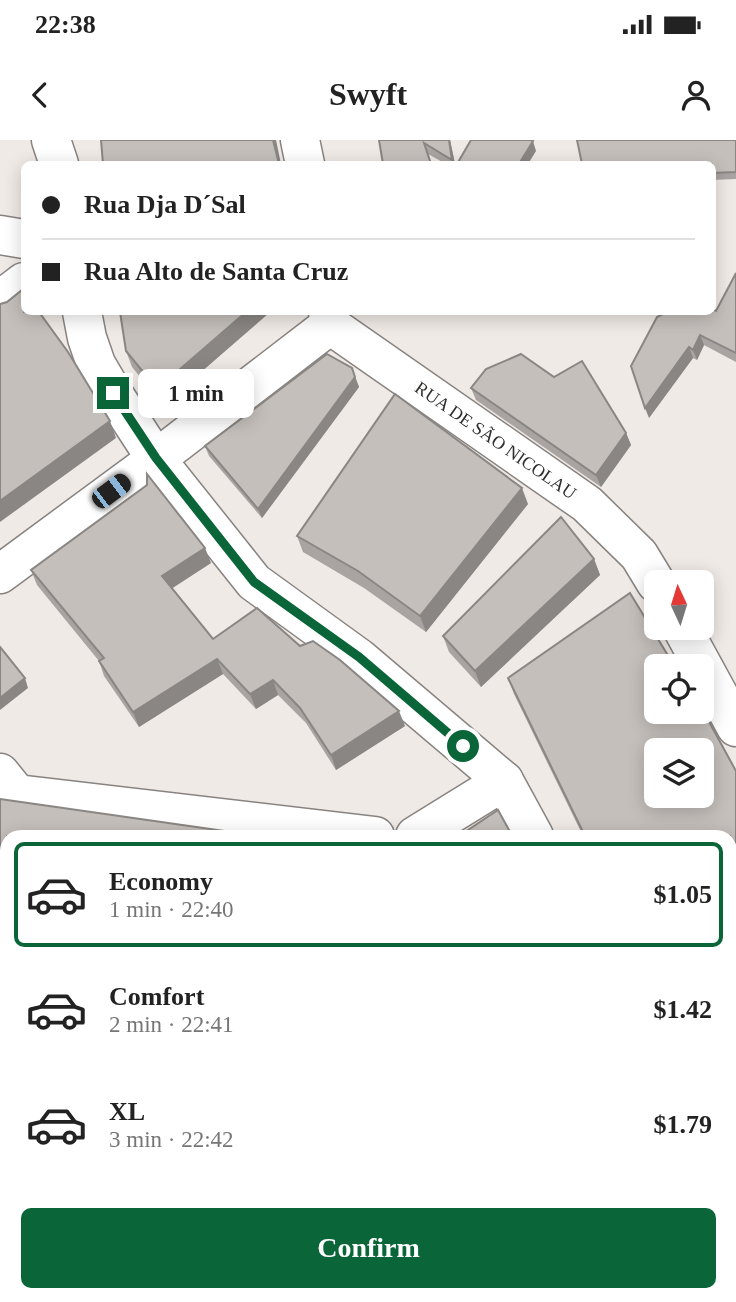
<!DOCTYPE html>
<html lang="en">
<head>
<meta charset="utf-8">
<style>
	body { margin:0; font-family:"Times New Roman",serif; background:#f6f6f6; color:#222; height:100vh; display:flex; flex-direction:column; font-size:26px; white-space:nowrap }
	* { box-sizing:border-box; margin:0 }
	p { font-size:23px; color:#767676 }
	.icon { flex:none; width:38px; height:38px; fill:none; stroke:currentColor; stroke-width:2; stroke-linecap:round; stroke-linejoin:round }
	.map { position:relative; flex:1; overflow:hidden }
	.drawer { position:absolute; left:0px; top:690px; width:737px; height:472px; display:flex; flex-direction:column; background:#fff; border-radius:21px 21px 0 0; box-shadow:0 4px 18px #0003 }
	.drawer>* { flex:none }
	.banner { position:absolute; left:21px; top:21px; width:695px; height:154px; border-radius:10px; box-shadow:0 4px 18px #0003; display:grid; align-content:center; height:154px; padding:0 21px; background:#fff }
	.needle { width:46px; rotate:356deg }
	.tools { position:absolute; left:644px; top:430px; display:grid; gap:14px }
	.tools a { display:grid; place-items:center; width:70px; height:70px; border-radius:10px; background:#fff; box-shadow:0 4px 18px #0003; font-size:35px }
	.end { position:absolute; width:32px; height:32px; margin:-16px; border:9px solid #0a6639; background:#fff; box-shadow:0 0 0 4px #fff }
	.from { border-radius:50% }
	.bubble { position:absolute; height:49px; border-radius:10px; background:#fff; box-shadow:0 4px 18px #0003; font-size:23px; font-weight:700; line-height:49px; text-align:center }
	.car { position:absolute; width:21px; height:42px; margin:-21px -10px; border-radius:9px; box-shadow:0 0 5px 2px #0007; background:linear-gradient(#222 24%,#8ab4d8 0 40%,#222 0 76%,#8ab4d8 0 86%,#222 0) }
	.banner b { display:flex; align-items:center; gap:24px; height:66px; font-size:26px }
	.banner b+b { border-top:2px solid #e0e0e0 }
	.banner i { width:18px; height:18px; background:#222 }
	ul { padding:12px 0 0; list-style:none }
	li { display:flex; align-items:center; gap:21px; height:105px; margin:0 14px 10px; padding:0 7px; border:4px solid transparent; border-radius:10px }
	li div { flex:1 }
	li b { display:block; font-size:26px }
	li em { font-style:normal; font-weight:700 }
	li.on { border-color:#0a6639 }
	li>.icon { width:63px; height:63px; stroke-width:1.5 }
	.cta { display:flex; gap:14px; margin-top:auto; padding:14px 21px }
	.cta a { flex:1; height:80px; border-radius:10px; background:#0a6639; color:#fff; font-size:28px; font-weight:700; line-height:80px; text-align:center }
	.status { display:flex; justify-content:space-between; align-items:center; height:49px; padding:0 35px; background:#fff; direction:ltr }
	.status svg { height:19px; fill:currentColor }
	header { display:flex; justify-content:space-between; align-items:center; height:91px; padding:0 21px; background:#fff; font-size:32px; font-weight:700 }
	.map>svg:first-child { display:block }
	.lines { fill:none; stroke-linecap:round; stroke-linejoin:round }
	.minor-casing { stroke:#888380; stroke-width:41 }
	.minor { stroke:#fff; stroke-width:38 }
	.wall { fill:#a9a4a1 }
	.shaded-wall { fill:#898683 }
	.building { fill:#c4bfbb; stroke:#898683; stroke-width:2; fill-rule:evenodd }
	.route { stroke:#0a6639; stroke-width:9 }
	.labels { text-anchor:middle; stroke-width:7; stroke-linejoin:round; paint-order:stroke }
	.street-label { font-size:18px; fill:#312f2e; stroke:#f0eae6 }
</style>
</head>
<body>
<div class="status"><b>22:38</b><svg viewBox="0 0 49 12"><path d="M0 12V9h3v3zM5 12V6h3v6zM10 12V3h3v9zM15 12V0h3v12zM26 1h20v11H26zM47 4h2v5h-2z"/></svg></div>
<header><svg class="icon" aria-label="back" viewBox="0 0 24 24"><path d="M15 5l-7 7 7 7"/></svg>Swyft<svg class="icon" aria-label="person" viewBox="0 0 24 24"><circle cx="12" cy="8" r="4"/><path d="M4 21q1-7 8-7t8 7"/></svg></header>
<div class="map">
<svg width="736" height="1162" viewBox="0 0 736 1162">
	<rect width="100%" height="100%" fill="#f0eae6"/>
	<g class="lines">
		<defs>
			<g id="minor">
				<polyline points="51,0 59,24"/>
				<polyline points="300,0 305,24"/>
				<polyline points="0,95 24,99"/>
				<polyline points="0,160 24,142"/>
				<polyline points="82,172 87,198 96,224 113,253 156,319 254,442 359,518 504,641 534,696"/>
				<path id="s1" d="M328,172L330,185L587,364L639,415L656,443"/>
				<polyline points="0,434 156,319 330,185"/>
				<polyline points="682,488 736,587"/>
				<polyline points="0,633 17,654 375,696"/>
				<polyline points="415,696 504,641"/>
				<polyline points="0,863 7,864"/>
				<polyline points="730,939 736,933"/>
				<polyline points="0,1126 7,1127"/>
				<polyline points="228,1155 278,1162"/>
				<polyline points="58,1162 58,1155"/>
				<polyline points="343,1162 344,1155"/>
				<polyline points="687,1162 687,1155"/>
			</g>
		</defs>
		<use href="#minor" class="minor-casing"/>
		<use href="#minor" class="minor"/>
	</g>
	<g class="wall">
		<polygon points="379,0 450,0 455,24 446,24 428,14"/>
		<polygon points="736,0 736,39 712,40 712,24"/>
		<polygon points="736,133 736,222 704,205 697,220 693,218 649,278 667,172 716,171"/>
		<polygon points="270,172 163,265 132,227 126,211"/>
		<polygon points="352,228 359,247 262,378 209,316 205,306"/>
		<polygon points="471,248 626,293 631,305 601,347 476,260"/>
		<polygon points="528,364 426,492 364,448 303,412 297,396"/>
		<polygon points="594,419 600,435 481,547 449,512 443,496"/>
		<polygon points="211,423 172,448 213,499 300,506 405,586 336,630 306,583 278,555 256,569 223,534 139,587 104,536 99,521 37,445 31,430"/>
		<polygon points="508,538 736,631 736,855 730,859 730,696 583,696 514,554"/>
		<polygon points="0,659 7,696 7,838 0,837"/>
		<polygon points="0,871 7,872 7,976 0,974"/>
		<polygon points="736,940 736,1162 704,1162 701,1155 730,1155"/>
		<polygon points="574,1155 667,1155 666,1162 631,1162"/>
	</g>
	<g class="shaded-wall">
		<polygon points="273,0 276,0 281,24 279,24"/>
		<polygon points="449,0 450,0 455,24 454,24 452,20"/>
		<polygon points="533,1 536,11 528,24 519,24"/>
		<polygon points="246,172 270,172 163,265 157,249"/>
		<polygon points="700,195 704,205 697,220 693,210"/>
		<polygon points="689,207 693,218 649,278 645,268"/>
		<polygon points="355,237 359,247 262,378 258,369"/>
		<polygon points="110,281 116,298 0,382 0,361"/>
		<polygon points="626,293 631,305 601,347 596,335"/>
		<polygon points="522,348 528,364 426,492 420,476"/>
		<polygon points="205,408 211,423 168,451 162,436"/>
		<polygon points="594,419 600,435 481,547 475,531"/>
		<polygon points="217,519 223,534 139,587 133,572"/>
		<polygon points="25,538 28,548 0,570 0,558"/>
		<polygon points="273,540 278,555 256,569 250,554"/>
		<polygon points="399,571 405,586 336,630 331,615"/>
		<polygon points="23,1155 25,1155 28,1162 22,1162"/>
		<polygon points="659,1155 667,1155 666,1162 662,1162"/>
	</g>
	<g class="building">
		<polygon points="101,0 273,0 279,24 103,24"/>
		<polygon points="379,0 449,0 452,20 424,3 431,24 383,24"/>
		<polygon points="471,0 531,0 533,1 519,24 457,24"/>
		<polygon points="577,0 736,0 736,32 712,33 712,24 582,24"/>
		<polygon points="736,133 736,213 700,195 693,210 689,207 645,268 631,226 657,177 667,172 712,172 712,169 716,171"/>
		<polygon points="23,149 24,151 24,172 39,172 68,212 110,281 0,361 0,164 7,162"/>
		<polygon points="120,172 246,172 157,249 126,211"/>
		<polygon points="327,214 352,228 355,237 258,369 205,306"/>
		<polygon points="521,214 554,237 582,221 626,293 596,335 471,248 486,229"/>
		<polygon points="395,254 522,348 420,476 358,431 297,396"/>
		<polygon points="147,334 205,408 162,436 213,499 257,468 300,506 313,501 340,520 399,571 331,615 300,568 273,540 250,554 217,519 133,572 99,521 104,518 31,430 147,345"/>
		<polygon points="561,377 594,419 475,531 443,496"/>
		<path d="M630,453L675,527H656V572H702V569L736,631V835L730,839V696H585L508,538ZM656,611H702V656H656Z"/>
		<polygon points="0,507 25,538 0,558"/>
		<polygon points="0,659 259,696 7,696 7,822 0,821"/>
		<polygon points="498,670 509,690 515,696 459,696"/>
		<polygon points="0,871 7,872 7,961 0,959"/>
		<polygon points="736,940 736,1159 710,1155 730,1155 730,944"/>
		<polygon points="0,1149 7,1150 7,1155 23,1155 22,1162 0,1162"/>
	</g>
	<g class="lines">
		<polyline class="route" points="113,253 156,318 254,442 359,517 463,606"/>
	</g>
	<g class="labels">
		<g class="street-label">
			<text dy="6" stroke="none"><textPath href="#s1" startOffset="215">RUA DE SÃO NICOLAU</textPath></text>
		</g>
	</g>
</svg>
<div class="tools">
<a><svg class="needle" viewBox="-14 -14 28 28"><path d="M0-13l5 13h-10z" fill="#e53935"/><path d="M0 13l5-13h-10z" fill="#767676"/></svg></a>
<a><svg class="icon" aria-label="locate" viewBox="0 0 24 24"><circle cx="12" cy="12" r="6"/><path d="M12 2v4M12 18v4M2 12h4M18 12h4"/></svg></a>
<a><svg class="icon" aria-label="layers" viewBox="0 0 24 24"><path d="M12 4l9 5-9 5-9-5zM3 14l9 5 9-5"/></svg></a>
</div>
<i class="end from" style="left:463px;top:606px"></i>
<i class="end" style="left:113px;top:253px"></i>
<div class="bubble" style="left:138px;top:229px;width:116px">1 min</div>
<i class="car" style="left:111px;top:351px;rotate:53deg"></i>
<div class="banner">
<b><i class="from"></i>Rua Dja D´Sal</b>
<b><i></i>Rua Alto de Santa Cruz</b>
</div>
<section class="drawer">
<ul>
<li class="on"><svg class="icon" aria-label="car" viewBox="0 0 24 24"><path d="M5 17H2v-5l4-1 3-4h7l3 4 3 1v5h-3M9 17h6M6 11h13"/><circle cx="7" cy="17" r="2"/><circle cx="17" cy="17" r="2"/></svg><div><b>Economy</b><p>1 min · 22:40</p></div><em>$1.05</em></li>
<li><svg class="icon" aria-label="car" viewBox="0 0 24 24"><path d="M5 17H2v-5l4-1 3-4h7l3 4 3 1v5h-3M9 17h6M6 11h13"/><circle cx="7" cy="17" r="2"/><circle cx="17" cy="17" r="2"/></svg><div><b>Comfort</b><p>2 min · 22:41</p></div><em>$1.42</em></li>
<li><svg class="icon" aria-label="car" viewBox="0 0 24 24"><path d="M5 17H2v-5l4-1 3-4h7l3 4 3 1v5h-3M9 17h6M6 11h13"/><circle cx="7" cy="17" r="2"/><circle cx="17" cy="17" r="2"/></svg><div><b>XL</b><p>3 min · 22:42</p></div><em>$1.79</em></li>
</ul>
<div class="cta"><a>Confirm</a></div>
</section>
</div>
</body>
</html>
